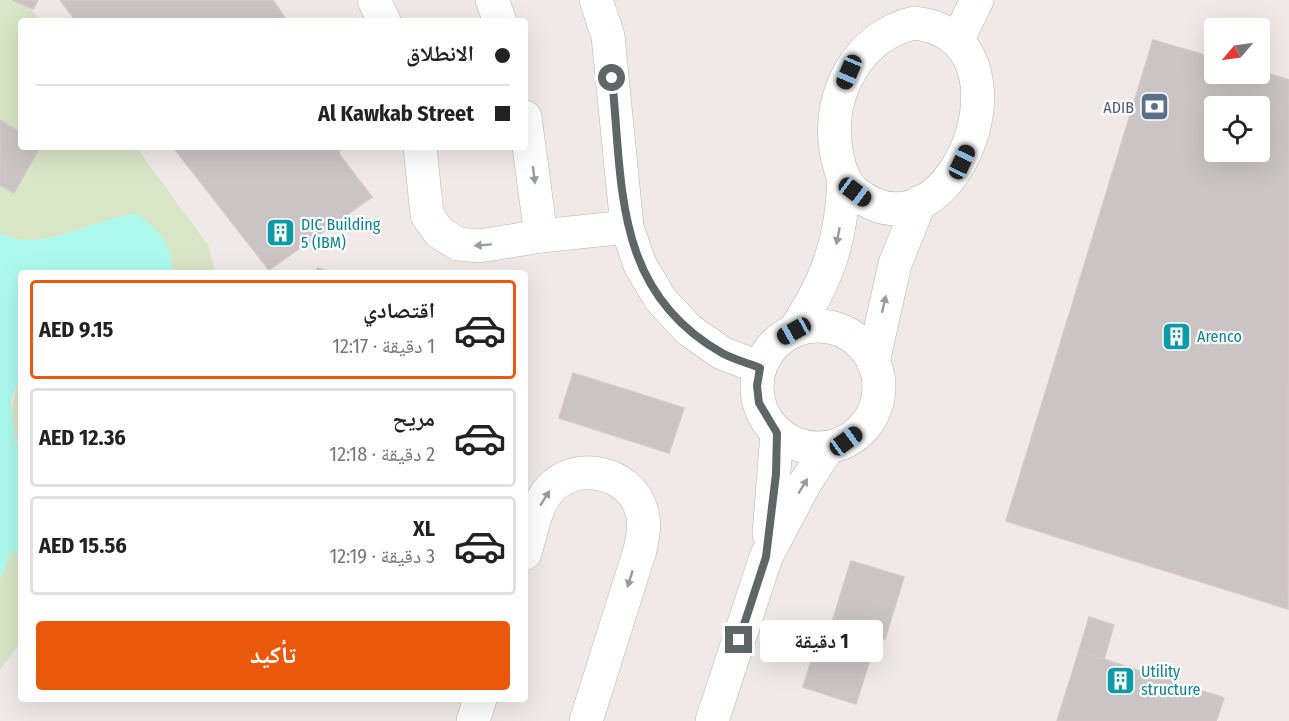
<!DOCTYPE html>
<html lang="ar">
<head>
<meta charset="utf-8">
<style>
	body { margin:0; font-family:"Fira Sans Condensed","Noto Naskh Arabic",sans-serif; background:#f6f6f6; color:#222; direction:rtl; height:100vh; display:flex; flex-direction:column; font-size:22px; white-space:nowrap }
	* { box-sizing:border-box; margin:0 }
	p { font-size:20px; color:#767676 }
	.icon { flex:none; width:33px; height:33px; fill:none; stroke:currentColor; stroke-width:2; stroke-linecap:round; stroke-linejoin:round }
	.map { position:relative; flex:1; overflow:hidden; direction:ltr }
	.panel { position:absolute; left:18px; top:270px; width:510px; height:432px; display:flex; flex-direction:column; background:#fff; border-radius:6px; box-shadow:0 6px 24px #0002; direction:rtl }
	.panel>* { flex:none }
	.top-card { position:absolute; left:18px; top:18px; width:510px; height:132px; border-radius:6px; box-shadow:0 6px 24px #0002; direction:rtl; display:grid; align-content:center; height:132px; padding:0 18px; background:#fff }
	.needle { width:39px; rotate:241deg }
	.controls { position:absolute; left:1204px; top:18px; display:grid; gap:12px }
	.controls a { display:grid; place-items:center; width:66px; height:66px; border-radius:6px; background:#fff; box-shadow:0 6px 24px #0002; font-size:30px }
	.end { position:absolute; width:27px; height:27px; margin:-14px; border:8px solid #5f6666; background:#fff; box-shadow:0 0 0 3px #fff }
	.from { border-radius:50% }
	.bubble { position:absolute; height:42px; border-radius:6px; background:#fff; box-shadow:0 6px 24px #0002; font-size:20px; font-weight:700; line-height:42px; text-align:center; direction:rtl }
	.car { position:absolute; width:18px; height:36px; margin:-18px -9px; border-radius:8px; box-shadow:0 0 4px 2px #0007; background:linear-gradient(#222 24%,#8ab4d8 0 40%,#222 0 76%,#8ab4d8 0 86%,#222 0) }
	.top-card b { display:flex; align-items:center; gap:21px; height:57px; font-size:22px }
	.top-card b+b { border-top:2px solid #e0e0e0 }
	.top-card i { width:15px; height:15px; background:#222 }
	ul { padding:10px 0 0; list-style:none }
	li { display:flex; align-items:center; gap:18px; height:99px; margin:0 12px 9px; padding:0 6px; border:3px solid #e0e0e0; border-radius:6px }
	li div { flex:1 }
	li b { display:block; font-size:22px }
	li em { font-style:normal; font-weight:700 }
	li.selected { border-color:#ea580c }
	li>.icon { width:54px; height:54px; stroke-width:1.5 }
	.primary-button { display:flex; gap:12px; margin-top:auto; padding:12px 18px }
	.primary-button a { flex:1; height:69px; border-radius:6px; background:#ea580c; color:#fff; font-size:24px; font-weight:700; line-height:69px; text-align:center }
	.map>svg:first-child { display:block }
	.green { fill:#d8e5c6 }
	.water { fill:#aef9ee }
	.building { fill:#cbc4c4; stroke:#d4c8c6; stroke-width:1.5; fill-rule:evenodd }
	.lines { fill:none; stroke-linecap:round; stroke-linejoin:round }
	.minor-casing { stroke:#b0b5b6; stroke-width:34 }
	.minor { stroke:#fff; stroke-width:33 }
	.oneway { fill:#979c9c }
	.route { stroke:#5f6666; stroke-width:8 }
	.labels { text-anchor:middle; stroke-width:4.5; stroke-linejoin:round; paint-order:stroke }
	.service-label { font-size:16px; fill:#4e5e75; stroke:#fff; text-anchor:end }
	.culture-label { font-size:16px; fill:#0d838f; stroke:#fff; text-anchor:start }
</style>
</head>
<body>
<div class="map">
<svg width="1289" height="721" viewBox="0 0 1289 721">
	<rect width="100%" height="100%" fill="#f0e9e7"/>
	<g class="green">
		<path d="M0,0C18,0 31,7 41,21H21V147H136L208,245L216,273H171L172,269L137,214C98,218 62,242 23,240C15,240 7,236 0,234Z"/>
		<path d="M21,376V454C9,425 10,404 21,376Z"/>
		<polygon points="11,551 21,555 21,642 0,670 0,580"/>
	</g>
	<path class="water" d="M137,214C157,227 175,248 171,273H21V376L11,400L15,439L21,454V555L11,551L0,580V234C7,236 15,240 23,240C62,242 98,218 137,214Z"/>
	<g class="building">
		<polygon points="12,0 38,0 33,9"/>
		<polygon points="60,0 273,0 287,21 76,21"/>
		<path d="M1153,40L1215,58V74L1260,71L1289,80L1288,609L1006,521ZM1215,106H1260V152H1215Z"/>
		<polygon points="0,120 21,133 21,147 40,147 14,193 0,185"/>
		<polygon points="173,147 340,147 339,154 372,197 269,270"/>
		<polygon points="318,268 332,273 315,273"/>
		<polygon points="573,373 684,408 669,453 559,418"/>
		<polygon points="851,561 904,577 885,639 832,622"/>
		<polygon points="1089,617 1114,625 1104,659 1079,651"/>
		<polygon points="820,633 873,650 856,704 803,687"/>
		<polygon points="1079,651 1224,698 1216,721 1057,721"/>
	</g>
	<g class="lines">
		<defs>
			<g id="minor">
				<polyline points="374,0 384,21"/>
				<polyline points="492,0 500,21"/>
				<polyline points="596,0 608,36 627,227 640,265 661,300 689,330 722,353 760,368"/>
				<path d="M914,23C1042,36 953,269 857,194C843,183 839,167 836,150C827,94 858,36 914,23Z"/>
				<polyline points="957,41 977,0"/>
				<polyline points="525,117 541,236"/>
				<polyline points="420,147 427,215 439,232 458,244 480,246 541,236 627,227"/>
				<circle cx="818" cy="387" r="61"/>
				<path d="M794,331C828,280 842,239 844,178"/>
				<polyline points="873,362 895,264 920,202"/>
				<polyline points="769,534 777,433"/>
				<path d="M525,553C532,531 535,506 550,489C576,460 630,472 641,509C646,523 643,536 640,550L586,721"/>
				<polyline points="473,721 480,699"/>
				<polyline points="712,721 766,557 805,483 828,448"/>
			</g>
		</defs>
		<use href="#minor" class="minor-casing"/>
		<use href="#minor" class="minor"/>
	</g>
	<defs><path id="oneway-solid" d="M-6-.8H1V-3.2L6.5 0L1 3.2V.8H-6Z" transform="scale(1.5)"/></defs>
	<g class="oneway">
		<use href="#oneway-solid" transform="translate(534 175) rotate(83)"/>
		<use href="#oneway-solid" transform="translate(838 236) rotate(101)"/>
		<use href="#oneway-solid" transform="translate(483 245) rotate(176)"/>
		<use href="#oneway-solid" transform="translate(884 304) rotate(-77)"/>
		<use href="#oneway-solid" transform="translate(803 486) rotate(-59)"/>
		<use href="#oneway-solid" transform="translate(545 498) rotate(-58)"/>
		<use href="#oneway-solid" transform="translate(630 579) rotate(107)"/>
	</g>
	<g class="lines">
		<path class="route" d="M612,78C623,186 613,291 722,353C733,359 747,363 760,368L757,386L759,403L777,433L776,474L766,557L739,640"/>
	</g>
	<defs>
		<symbol id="bank-square" viewBox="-11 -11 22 22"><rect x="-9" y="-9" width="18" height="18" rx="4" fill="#5c6f8a" stroke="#fff"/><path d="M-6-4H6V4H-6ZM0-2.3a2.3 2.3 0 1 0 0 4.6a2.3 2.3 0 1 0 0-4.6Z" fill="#fff"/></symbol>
		<symbol id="building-square" viewBox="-11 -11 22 22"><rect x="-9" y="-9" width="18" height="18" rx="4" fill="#0f9aa8" stroke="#fff"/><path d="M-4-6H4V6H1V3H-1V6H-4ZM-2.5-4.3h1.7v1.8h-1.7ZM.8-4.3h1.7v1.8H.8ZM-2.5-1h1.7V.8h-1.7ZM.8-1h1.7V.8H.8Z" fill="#fff"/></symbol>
	</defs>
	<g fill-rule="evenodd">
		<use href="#bank-square" x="1138" y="90" width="33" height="33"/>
		<use href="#building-square" x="264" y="216" width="33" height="33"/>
		<use href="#building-square" x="1160" y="320" width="33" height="33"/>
		<use href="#building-square" x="1104" y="664" width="33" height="33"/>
	</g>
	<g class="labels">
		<g class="service-label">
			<text x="1134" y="113">ADIB</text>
		</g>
		<g class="culture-label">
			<text x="301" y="230">DIC Building<tspan x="301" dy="18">5 (IBM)</tspan></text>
			<text x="1197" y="342">Arenco</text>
			<text x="1141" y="677">Utility<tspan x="1141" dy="18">structure</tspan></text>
		</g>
	</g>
</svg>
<div class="controls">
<a><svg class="needle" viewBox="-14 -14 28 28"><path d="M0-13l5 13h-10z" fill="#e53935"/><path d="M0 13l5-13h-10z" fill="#767676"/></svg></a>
<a><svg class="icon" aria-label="locate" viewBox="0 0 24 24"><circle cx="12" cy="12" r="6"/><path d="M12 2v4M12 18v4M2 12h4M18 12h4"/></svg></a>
</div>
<i class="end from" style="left:612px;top:78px"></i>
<i class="end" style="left:739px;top:640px"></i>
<div class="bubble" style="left:760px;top:620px;width:123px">1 دقيقة</div>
<i class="car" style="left:849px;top:72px;rotate:203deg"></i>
<i class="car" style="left:962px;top:162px;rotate:25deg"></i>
<i class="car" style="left:855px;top:192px;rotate:127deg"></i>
<i class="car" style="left:794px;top:331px;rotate:241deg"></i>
<i class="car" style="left:846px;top:441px;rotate:54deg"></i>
<div class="top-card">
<b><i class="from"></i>الانطلاق</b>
<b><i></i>Al Kawkab Street</b>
</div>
<section class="panel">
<ul>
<li class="selected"><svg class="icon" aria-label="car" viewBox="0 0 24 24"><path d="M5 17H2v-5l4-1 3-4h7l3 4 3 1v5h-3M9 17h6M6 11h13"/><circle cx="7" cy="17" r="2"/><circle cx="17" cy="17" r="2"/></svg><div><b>اقتصادي</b><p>1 دقيقة · 12:17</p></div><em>AED 9.15</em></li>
<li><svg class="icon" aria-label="car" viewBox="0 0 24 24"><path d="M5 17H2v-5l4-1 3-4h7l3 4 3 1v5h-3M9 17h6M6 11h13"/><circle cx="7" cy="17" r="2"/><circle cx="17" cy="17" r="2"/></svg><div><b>مريح</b><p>2 دقيقة · 12:18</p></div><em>AED 12.36</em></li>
<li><svg class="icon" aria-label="car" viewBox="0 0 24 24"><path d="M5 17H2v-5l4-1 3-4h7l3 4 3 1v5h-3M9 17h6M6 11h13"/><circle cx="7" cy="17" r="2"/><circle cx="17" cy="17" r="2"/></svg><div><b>XL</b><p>3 دقيقة · 12:19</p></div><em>AED 15.56</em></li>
</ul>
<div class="primary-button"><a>تأكيد</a></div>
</section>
</div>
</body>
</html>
